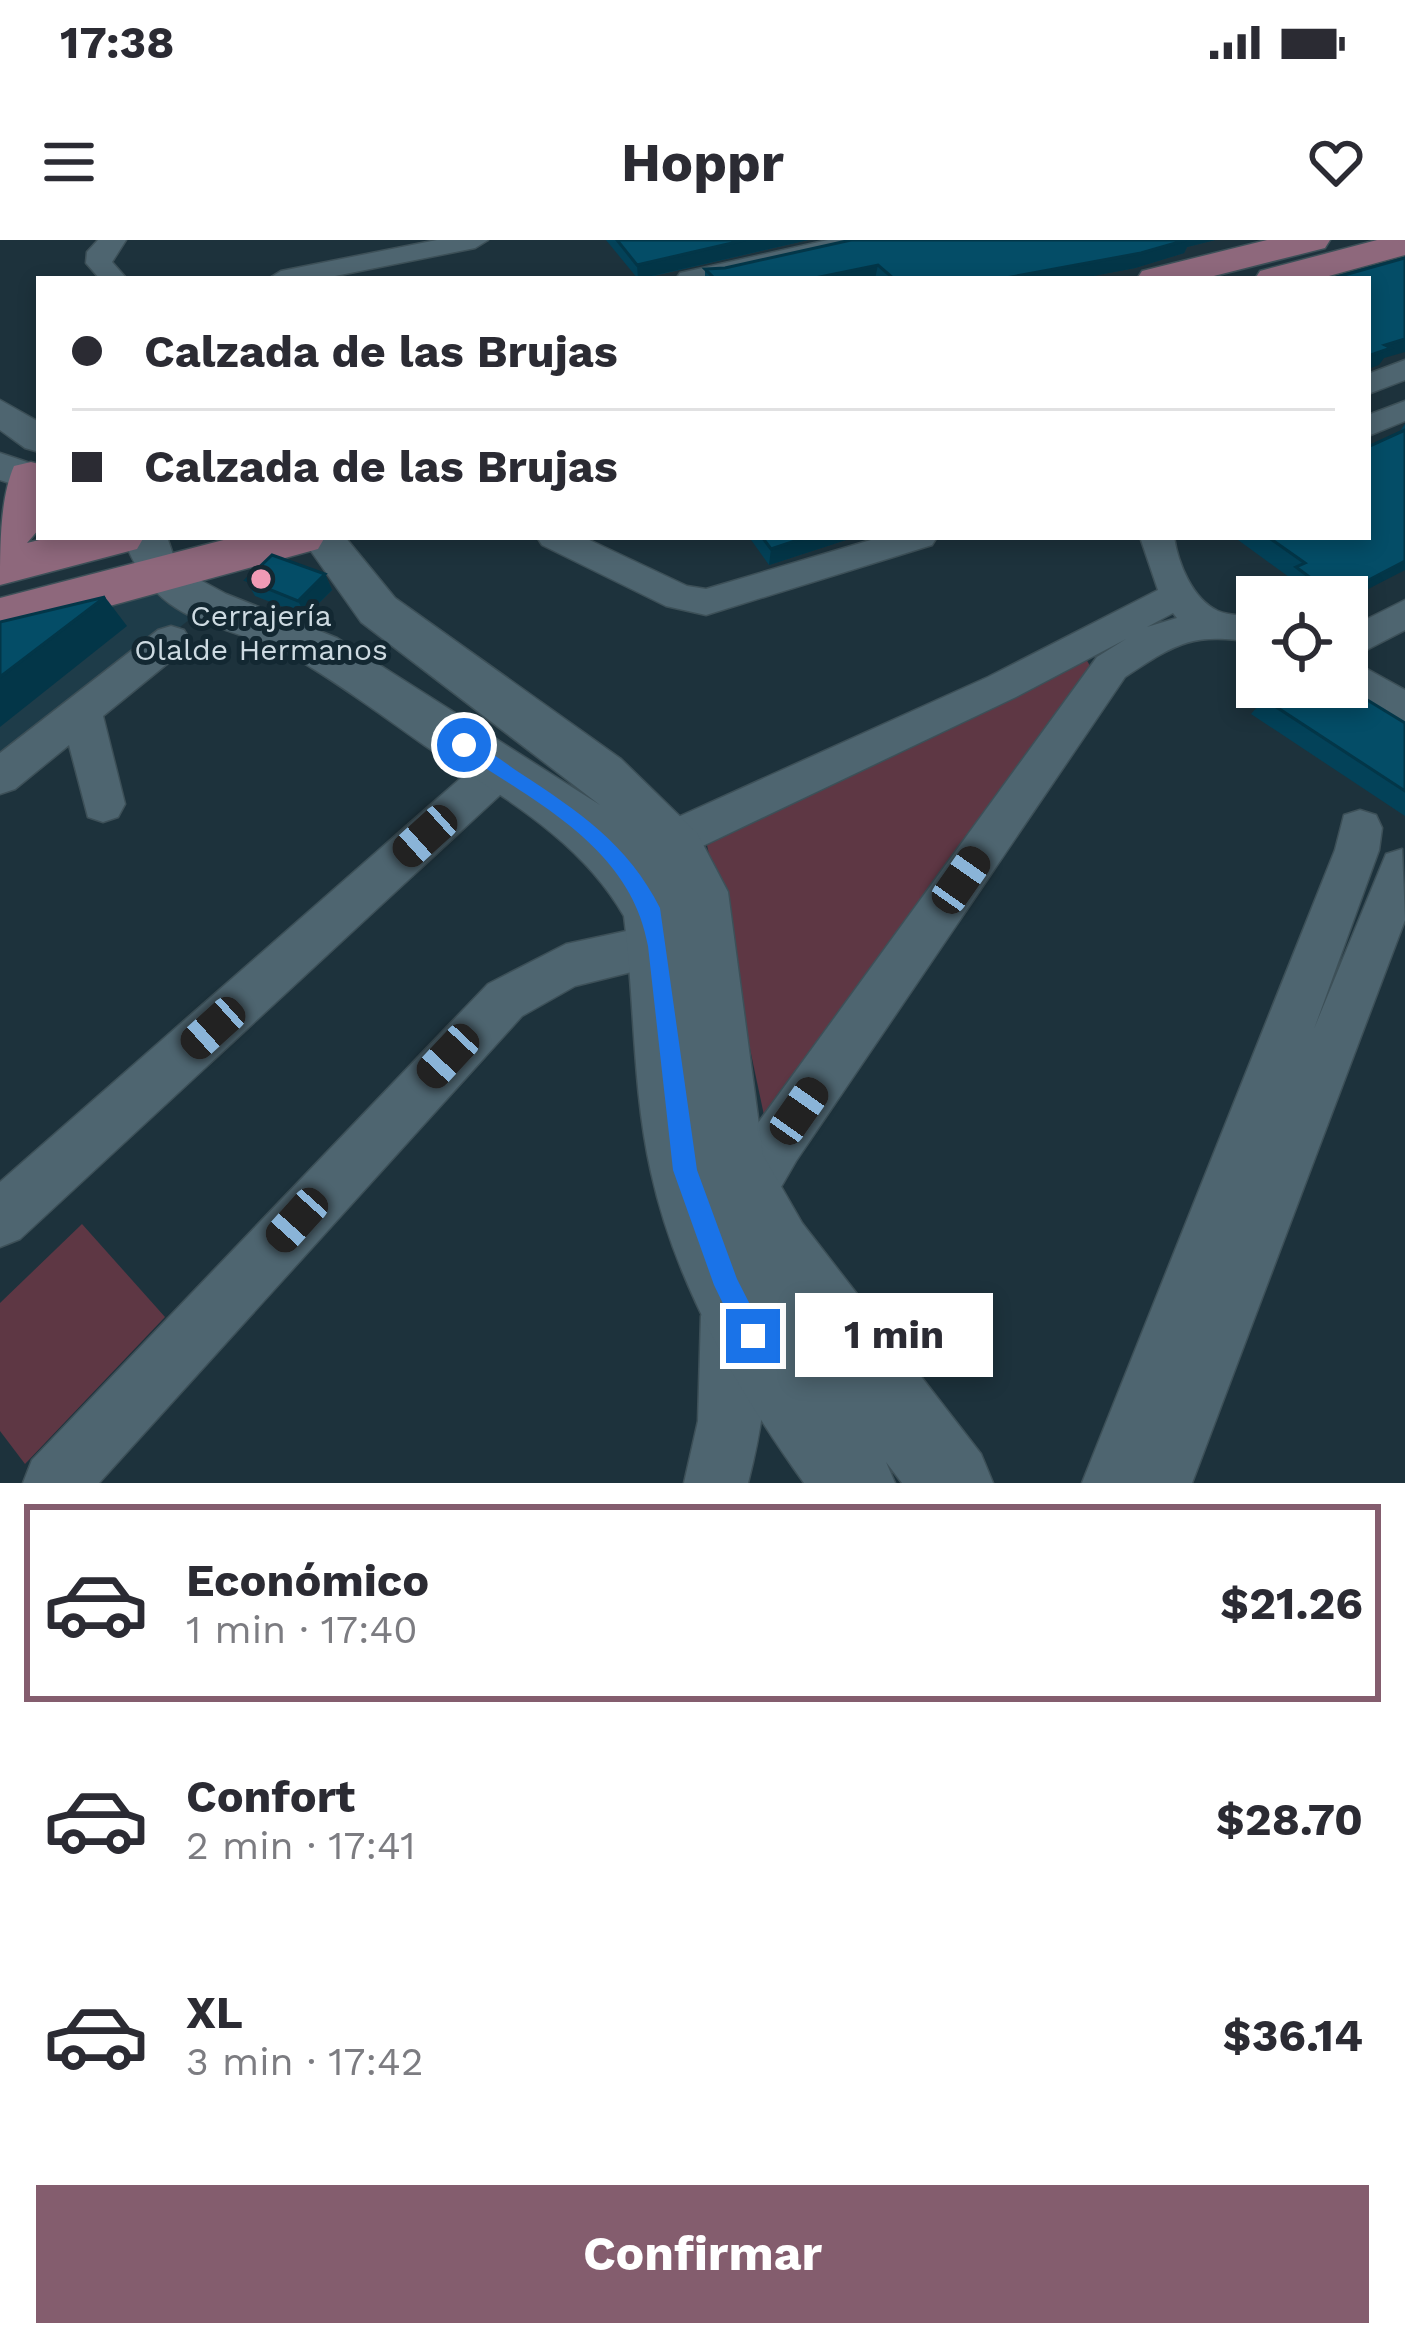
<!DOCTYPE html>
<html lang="es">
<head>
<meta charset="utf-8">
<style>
	body { margin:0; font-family:"Work Sans",sans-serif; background:#f7f7f7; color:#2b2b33; height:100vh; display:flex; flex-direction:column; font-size:45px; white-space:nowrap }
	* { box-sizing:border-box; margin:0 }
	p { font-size:39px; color:#7c7c81 }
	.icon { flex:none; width:66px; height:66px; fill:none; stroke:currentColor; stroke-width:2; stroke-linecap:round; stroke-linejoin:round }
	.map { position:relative; height:1243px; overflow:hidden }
	.panel { display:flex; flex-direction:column; background:#fff; flex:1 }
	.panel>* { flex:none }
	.top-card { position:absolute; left:36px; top:36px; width:1335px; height:264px; border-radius:0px; box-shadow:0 6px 18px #0003; display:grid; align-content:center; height:264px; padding:0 36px; background:#fff }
	.fabs { position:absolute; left:1236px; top:336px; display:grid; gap:24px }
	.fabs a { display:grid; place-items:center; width:132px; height:132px; border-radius:0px; background:#fff; box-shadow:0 6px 18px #0003; font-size:60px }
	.end { position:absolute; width:54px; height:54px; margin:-27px; border:15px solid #1a73e8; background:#fff; box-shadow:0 0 0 6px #fff }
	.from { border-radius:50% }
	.bubble { position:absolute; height:84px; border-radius:0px; background:#fff; box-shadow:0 6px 18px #0003; font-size:39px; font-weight:700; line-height:84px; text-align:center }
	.car { position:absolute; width:36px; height:72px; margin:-36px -18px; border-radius:15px; box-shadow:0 0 9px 3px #0007; background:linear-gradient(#222 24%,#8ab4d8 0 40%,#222 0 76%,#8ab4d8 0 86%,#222 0) }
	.top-card b { display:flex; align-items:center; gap:42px; height:114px; font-size:45px }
	.top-card b+b { border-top:3px solid #e1e1e2 }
	.top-card i { width:30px; height:30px; background:#2b2b33 }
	ul { padding:21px 0 0; list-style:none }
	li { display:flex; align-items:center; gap:36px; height:198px; margin:0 24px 18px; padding:0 12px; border:6px solid transparent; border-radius:0px }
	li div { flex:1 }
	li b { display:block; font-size:45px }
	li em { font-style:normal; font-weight:700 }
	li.on { border-color:#845d6e }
	li>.icon { width:108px; height:108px; stroke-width:1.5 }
	.button { display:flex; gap:24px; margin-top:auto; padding:24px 36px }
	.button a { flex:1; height:138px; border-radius:0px; background:#845d6e; color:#fff; font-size:48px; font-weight:700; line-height:138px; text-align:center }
	.status { display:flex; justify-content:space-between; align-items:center; height:84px; padding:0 60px; background:#fff; direction:ltr }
	.status svg { height:33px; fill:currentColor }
	header { display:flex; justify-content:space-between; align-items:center; height:156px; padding:0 36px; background:#fff; font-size:54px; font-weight:700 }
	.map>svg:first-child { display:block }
	.built { fill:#1e3c49 }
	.green { fill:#5e3744 }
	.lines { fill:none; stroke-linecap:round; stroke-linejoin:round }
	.minor-casing { stroke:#3d5058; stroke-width:3 }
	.tertiary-casing { stroke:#3d5058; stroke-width:3 }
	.primary-casing { stroke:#3d5058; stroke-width:3 }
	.minor { fill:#4e6570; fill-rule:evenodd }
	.tertiary { fill:#4e6570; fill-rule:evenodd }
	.primary { fill:#8e687c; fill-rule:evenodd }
	.wall { fill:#034259 }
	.shaded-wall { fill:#033648 }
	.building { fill:#044d67; stroke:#033648; stroke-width:3 }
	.route { fill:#1a73e8 }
	.poi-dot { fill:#f09ab5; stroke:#132832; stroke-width:4.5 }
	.labels { text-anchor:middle; stroke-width:10; stroke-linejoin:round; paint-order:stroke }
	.far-poi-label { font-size:30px; fill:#cddae1; stroke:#132832 }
</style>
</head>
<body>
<div class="status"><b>17:38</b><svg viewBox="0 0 49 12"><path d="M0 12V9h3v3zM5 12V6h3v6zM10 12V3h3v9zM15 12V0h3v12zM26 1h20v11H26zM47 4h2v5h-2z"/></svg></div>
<header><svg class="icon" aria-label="menu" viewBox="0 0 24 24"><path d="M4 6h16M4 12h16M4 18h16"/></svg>Hoppr<svg class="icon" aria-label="heart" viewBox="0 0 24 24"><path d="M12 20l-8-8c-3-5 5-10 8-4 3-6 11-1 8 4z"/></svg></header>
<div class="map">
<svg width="1405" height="1243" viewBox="0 0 1405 1243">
	<rect width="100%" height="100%" fill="#1d323c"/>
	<polygon class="built" points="149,341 199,372 0,529 0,383"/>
	<g class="green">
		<polygon points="1085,417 1094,433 765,880 707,605"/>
		<polygon points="82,984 165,1077 25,1224 0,1191 0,1063"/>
	</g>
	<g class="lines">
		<defs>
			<g id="minor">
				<polygon points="98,0 126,0 112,22 127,39 100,39 86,23 87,12"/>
				<polygon points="437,0 488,0 475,8 320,39 268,39 281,31"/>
				<polygon points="828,0 875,0 871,5 724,39 676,39 680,33"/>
				<polygon points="1405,120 1405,140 1368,154 1368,134"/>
				<polygon points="1405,161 1405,181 1368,196 1368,175"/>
				<polygon points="537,297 583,297 687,346 706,349 881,297 937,297 932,305 706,375 666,366 542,305"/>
				<path d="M1140,297H1174C1178,323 1192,359 1218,371C1229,376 1245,375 1257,377V403C1193,392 1178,402 1125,437L796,921L756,990L736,998L716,990L708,970L758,883L1097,417L1126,399L1016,457L688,613L672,619L656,613L650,600L656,587L988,437L1158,350ZM1173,373L1177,378L1147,387Z"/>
				<polygon points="1405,360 1405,390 1349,419 1405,450 1405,484 1339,447 1347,447 1347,389"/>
				<polygon points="171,386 184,390 190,400 184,410 103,476 125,564 118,577 103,582 88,577 69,505 15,549 0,554 0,513 158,390"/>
				<polygon points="500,512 515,517 521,529 515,541 20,999 0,1007 0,942 485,517"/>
				<polygon points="1360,570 1376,575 1382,588 1379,610 1314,789 1386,614 1402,609 1405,680 1192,1243 1082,1243 1335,610 1344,575"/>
				<polygon points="659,684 676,691 683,706 676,721 575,746 522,776 99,1243 23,1243 32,1220 488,744 566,704"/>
				<path d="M731,1046L752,1055C776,1113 763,1184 748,1243H684L698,1181L701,1076L710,1055Z"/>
			</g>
			<g id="tertiary">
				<polygon points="0,160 39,182 39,212 25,208 0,190"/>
				<polygon points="0,213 39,226 39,253 0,240"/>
				<path d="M123,297H167L176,323L187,333L226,354L337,398L600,565L361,382L301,297H345L395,358L621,519L697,593L728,652L763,915L802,983L981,1214L993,1243H902L886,1222L895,1243H804C737,1149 676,1046 651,932C632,848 635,761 624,676C579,597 497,554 424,505C384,477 344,447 302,422C226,378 158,393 123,297Z"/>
			</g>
			<g id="primary">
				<polygon points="1267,0 1330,0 1325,8 1202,39 1137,39 1142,31"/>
				<polygon points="1377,0 1405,0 1405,15 1318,39 1255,39 1260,31"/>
				<path d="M31,222L39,224V289L27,303L51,297H144L137,309L0,345C0,307 0,258 14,226Z"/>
				<polygon points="235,297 325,297 318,309 0,396 0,358"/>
			</g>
		</defs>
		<use href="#minor" class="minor-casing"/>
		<use href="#tertiary" class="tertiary-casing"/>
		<use href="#primary" class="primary-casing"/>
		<use href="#minor" class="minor"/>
		<use href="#tertiary" class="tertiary"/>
		<use href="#primary" class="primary"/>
	</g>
	<g class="wall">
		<polygon points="606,0 808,0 641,39 638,39"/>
		<polygon points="851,0 1215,0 1187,7 1184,13 1135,28 1077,39 705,39 705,29 725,28"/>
		<polygon points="1405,184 1405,330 1347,357 1301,357 1284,344 1289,337 1234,297 1368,297 1402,192 1400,191"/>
		<polygon points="749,297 855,297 769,325"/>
		<polygon points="325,334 332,350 306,376 255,356 246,340"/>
		<polygon points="1264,459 1405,483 1405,576 1251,474"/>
	</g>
	<g class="shaded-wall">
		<polygon points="745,0 808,0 638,39 637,25"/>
		<polygon points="1181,0 1215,0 1187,7 1184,13 1135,28 1077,39 1000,39"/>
		<polygon points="878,25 875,39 810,39"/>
		<polygon points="1405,99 1405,112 1384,118 1379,125 1368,129 1368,116 1385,105"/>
		<polygon points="807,297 855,297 769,325 771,309"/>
		<polygon points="1405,321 1405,330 1347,360 1347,357 1336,357"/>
		<polygon points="325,334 332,350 306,376 298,361"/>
		<polygon points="105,357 127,386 0,487 0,437"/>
	</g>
	<g class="building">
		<polygon points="617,0 745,0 637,25"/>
		<polygon points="851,0 1186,0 1141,13 1000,39 894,39 878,25 810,39 715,39 705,29 725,28"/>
		<polygon points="1405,18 1405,99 1385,105 1391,108 1368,116 1368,39 1330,39"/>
		<polygon points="1405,190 1405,321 1336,357 1296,327 1305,323 1268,297 1368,297 1368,207"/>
		<polygon points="762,297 807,297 771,309"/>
		<polygon points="272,315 325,334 298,361 246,340"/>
		<polygon points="105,357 0,437 0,382"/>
		<polygon points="1277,447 1346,447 1405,483 1405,551 1264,459"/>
	</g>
	<path class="route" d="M464,498C484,506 502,521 520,533C578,571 628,604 660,668L697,930L737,1039L766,1096L762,1105L753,1109L743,1105L714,1045L673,930L648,706C631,607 534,561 457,510L455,505Z"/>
	<circle class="poi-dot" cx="261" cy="339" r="12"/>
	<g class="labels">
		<g class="far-poi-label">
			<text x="261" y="386">Cerrajería<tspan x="261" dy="34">Olalde Hermanos</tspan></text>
		</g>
	</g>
</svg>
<div class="fabs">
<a><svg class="icon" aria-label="locate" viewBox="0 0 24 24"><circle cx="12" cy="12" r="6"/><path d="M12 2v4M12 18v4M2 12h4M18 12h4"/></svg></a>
</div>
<i class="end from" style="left:464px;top:505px"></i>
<i class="end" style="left:753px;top:1096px"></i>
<div class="bubble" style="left:795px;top:1053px;width:198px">1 min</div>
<i class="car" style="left:425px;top:596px;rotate:228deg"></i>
<i class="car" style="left:961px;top:640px;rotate:35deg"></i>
<i class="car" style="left:213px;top:788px;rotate:228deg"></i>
<i class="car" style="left:448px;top:816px;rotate:223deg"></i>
<i class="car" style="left:799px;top:871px;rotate:35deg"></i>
<i class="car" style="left:297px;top:980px;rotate:222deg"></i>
<div class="top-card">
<b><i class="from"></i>Calzada de las Brujas</b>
<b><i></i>Calzada de las Brujas</b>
</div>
</div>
<section class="panel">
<ul>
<li class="on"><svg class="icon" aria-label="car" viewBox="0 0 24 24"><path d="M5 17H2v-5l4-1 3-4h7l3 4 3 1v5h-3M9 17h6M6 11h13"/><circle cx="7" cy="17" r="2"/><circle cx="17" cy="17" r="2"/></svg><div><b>Económico</b><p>1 min · 17:40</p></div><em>$21.26</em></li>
<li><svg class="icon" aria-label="car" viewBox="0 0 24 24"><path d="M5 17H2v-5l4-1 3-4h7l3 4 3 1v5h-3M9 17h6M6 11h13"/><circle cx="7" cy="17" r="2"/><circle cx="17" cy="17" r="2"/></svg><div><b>Confort</b><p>2 min · 17:41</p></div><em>$28.70</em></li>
<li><svg class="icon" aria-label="car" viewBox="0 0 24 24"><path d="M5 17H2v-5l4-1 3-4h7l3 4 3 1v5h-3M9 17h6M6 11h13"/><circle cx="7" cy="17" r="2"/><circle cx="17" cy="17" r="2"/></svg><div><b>XL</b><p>3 min · 17:42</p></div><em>$36.14</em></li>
</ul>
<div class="button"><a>Confirmar</a></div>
</section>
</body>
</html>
